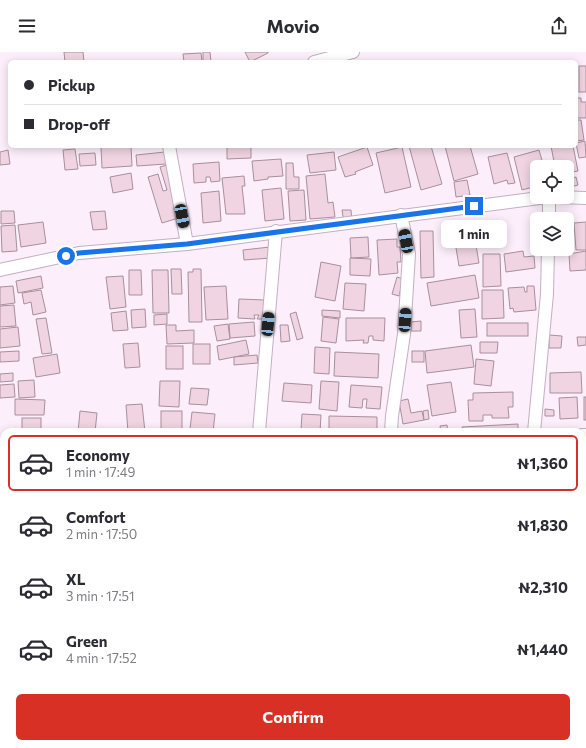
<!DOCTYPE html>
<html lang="en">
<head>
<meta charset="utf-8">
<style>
	body { margin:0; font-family:Commissioner,sans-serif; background:#f7f7f7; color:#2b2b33; height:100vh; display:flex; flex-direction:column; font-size:15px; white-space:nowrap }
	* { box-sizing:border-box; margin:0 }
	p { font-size:13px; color:#7c7c81 }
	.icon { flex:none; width:22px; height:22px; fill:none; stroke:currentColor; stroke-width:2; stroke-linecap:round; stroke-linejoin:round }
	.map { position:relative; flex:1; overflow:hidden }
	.details { position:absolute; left:0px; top:376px; width:586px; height:320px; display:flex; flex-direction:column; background:#fff; border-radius:12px 12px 0 0; box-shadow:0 2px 10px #0003 }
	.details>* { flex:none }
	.guide { position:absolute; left:8px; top:8px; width:570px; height:88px; border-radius:6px; box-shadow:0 2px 10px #0003; display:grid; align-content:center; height:88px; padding:0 16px; background:#fff }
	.tools { position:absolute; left:530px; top:108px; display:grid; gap:8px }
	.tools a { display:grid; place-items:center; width:44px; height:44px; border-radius:6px; background:#fff; box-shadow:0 2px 10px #0003; font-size:20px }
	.end { position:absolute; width:18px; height:18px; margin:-9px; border:5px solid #1a73e8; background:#fff; box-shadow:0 0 0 2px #fff }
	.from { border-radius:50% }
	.bubble { position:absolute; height:28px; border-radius:6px; background:#fff; box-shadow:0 2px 10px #0003; font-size:13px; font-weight:700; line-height:28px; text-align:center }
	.car { position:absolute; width:12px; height:24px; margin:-12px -6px; border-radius:5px; box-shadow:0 0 3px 1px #0007; background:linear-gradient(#222 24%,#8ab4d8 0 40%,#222 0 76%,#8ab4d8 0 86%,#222 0) }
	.guide b { display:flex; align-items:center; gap:14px; height:38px; font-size:15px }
	.guide b+b { border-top:1px solid #e1e1e2 }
	.guide i { width:10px; height:10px; background:#2b2b33 }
	ul { padding:7px 0 0; list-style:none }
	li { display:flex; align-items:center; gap:12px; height:56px; margin:0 8px 6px; padding:0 8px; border:2px solid transparent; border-radius:6px }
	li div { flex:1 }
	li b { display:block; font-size:15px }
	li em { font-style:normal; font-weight:700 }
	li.on { border-color:#d93025 }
	li>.icon { width:36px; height:36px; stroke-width:1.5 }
	.primary-button { display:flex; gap:8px; margin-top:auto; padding:8px 16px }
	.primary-button a { flex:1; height:46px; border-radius:6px; background:#d93025; color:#fff; font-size:16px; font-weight:700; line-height:46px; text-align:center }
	header { display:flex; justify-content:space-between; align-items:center; height:52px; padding:0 16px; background:#fff; font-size:18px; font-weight:700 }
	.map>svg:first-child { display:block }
	.building { fill:#f0d4e1; stroke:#a88f9b }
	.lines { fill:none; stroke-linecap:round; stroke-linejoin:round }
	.minor-casing { stroke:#c4afc2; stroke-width:14 }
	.minor { stroke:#fff; stroke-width:12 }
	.route { stroke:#1a73e8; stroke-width:5 }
</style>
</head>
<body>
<header><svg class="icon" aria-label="menu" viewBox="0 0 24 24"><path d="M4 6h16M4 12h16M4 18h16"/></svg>Movio<svg class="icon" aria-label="share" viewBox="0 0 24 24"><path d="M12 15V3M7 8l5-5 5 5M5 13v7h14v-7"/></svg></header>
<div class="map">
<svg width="586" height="696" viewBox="0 0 586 696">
	<rect width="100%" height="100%" fill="#fceffb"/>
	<g class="building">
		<polygon points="64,0 83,0 84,10 65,10"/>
		<polygon points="203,0 210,0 211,10 203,10"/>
		<polygon points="245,0 268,0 268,1 250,10"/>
		<polygon points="201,1 202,10 184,10 183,2"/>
		<rect x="579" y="14" width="7" height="26"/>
		<polygon points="576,46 581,46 581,50 586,50 586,66 576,66"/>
		<polygon points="576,68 581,68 584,88 576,89"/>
		<polygon points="585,89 586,105 579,106 576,91"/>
		<polygon points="131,94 132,114 102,116 101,95"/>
		<polygon points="227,94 251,94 251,106 227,107"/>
		<polygon points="409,94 431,94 442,132 421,138"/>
		<polygon points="445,94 470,94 478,122 454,129"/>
		<polygon points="551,94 573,94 578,119 567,121 567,115 555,115"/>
		<polygon points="367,95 373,113 355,120 356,122 345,125 338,105"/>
		<polygon points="402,95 411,135 385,141 376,101"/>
		<polygon points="75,97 78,117 65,118 63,98"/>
		<polygon points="8,98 10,112 0,113 0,100"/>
		<polygon points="539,98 544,115 537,115 537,134 522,138 514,105"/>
		<polygon points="165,100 166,112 137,114 136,103"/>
		<polygon points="334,100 336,118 310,121 307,103"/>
		<polygon points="95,101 96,113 80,114 79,102"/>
		<polygon points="507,101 515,131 508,132 507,128 494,132 488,105"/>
		<polygon points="281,107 283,124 268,125 268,127 254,129 252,109"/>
		<polygon points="219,110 220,129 211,130 210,125 206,125 206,130 194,131 193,112"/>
		<polygon points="286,111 293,111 294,125 299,125 299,137 286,137"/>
		<polygon points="167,113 182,165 162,171 148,125 158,122 163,139 167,138 160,115"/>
		<polygon points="131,121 133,137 113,141 110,125"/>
		<polygon points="325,122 328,151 333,150 335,165 310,167 306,124"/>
		<polygon points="244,124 245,134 242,134 245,162 226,162 222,126"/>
		<polygon points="576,125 578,133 567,136 567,128"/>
		<polygon points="467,128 470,143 456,145 454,130"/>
		<polygon points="281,136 284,167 265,169 262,138"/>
		<polygon points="304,138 306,168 290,169 288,139"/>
		<polygon points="219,139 221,169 203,171 201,141"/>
		<polygon points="342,158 351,158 352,170 344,171"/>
		<polygon points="1,159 14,159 15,171 1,172"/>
		<polygon points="105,159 107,177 93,178 90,160"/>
		<polygon points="43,170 46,191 21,195 18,173"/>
		<polygon points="586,170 586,198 576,198 574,171"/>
		<polygon points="15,173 17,199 2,200 1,174"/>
		<polygon points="464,176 467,194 476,193 479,211 459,214 453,178"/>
		<polygon points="420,179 433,179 434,225 421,226"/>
		<polygon points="368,185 369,205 351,206 350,186"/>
		<polygon points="397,187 397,195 400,195 401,210 397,210 398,221 379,223 377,188"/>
		<polygon points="270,195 271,206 244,208 243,198"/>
		<polygon points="523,199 524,205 534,204 535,216 506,220 504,202"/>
		<polygon points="586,199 586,218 570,219 569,202"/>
		<polygon points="483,202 500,202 501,234 483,235"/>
		<polygon points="350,206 371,207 370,224 350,223"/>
		<polygon points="321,210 341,214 335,249 315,245"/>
		<polygon points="171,217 181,217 182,242 172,242"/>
		<polygon points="193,217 201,217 202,270 189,270 188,220 193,220"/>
		<polygon points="129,218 141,218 142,243 129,243"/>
		<polygon points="152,218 168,218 169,261 153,261"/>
		<polygon points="475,223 479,246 431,254 427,231"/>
		<polygon points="41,224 43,236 18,241 16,229"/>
		<polygon points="123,224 126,255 110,257 106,225"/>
		<polygon points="397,225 403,227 399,244 392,242"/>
		<polygon points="345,231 366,232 364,259 343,257"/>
		<polygon points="13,234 15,251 0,253 0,235"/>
		<polygon points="226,234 228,267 206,268 204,235"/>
		<polygon points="527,234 534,234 536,258 514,260 513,256 510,257 508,236 524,235 525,240 527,240"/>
		<polygon points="41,238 46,260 33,263 31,250 24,252 22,241"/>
		<polygon points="482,238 503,238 504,266 482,267"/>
		<polygon points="239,247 265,248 264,267 257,267 259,263 254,263 255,267 238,266"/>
		<polygon points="14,253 16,274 0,275 0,254"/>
		<polygon points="145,257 146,275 132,276 131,258"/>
		<polygon points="475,257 477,285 461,286 459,258"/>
		<polygon points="322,258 340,259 340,266 322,264"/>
		<polygon points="126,259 128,278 113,279 111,261"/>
		<polygon points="296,260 303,286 297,288 290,262"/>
		<polygon points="167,262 167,272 154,273 154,263"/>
		<polygon points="323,265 339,267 336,291 321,289"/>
		<polygon points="46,266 52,301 42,302 36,267"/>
		<polygon points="346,266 385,266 384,289 373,288 373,284 369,284 368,291 363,291 364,288 346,289"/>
		<polygon points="421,269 421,279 411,279 411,270"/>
		<polygon points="254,270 255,284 230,286 229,272"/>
		<rect x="487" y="271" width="41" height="13"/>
		<polygon points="228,272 230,287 217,289 214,274"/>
		<polygon points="166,273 176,273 176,279 194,278 194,291 167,292"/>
		<polygon points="280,273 288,273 290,289 281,290"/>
		<polygon points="18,275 20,294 0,296 0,277"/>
		<polygon points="549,283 562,284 561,296 549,296"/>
		<polygon points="577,285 586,285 586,293 578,294"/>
		<polygon points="246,288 249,302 219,308 217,294"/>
		<polygon points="480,290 498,290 497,301 480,301"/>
		<polygon points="138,291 140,315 125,316 123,292"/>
		<rect x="193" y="292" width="17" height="20"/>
		<polygon points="471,293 474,315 427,321 425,299"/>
		<rect x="166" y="294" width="17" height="23"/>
		<polygon points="315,295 330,296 329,322 314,321"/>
		<polygon points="19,299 19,309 0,310 0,300"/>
		<rect x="412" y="299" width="12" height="11"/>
		<polygon points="335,300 379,302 378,326 334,324"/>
		<polygon points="57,302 60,321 36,325 33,306"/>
		<polygon points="257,303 258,311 234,313 234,305"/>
		<polygon points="476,307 494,309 491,334 474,332"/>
		<polygon points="581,320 582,341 550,341 550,321"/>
		<polygon points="13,321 13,329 0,330 0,322"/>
		<polygon points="34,328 35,345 19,346 18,329"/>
		<polygon points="160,329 180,329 179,355 159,354"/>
		<polygon points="321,329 339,330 337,359 319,357"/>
		<polygon points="451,330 456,360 432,364 427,333"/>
		<polygon points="284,331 312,333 311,351 282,349"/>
		<polygon points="14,332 15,345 0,346 0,333"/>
		<polygon points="351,333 382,335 380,357 366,356 367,347 363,347 362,356 349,355"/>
		<polygon points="191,336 209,337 207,353 189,352"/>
		<polygon points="513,340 513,355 508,355 509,366 492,366 492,363 483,363 483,369 469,369 468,348 473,348 473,341"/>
		<polygon points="577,345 578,366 560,367 559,346"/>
		<rect x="584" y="345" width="2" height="23"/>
		<polygon points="15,347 45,348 44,363 15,363"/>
		<polygon points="408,347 411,361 422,359 424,368 403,372 399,349"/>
		<polygon points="142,352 145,380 128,380 126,353"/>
		<polygon points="545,357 554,358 554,364 545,364"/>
		<polygon points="428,358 429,367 424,368 423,359"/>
		<polygon points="80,359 97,361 95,380 78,380"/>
		<rect x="161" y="359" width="21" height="21"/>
		<polygon points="192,360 215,362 213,380 190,377"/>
		<polygon points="302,362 321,363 320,380 298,380 298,377 301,377"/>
		<polygon points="329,364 377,365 377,380 329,380"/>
		<rect x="22" y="366" width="19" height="14"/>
		<polygon points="518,372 518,380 463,380 462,375"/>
		<polygon points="447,373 448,380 441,380 440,374"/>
		<rect x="582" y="395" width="4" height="24"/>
		<polygon points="586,420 586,444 582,444 582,421"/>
		<rect x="582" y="452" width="4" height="15"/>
		<polygon points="586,468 586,485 583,485 582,469"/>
		<polygon points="585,494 586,520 582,520 582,506 585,506"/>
		<polygon points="0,524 4,524 4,574 0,532"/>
		<rect x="582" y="544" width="4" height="13"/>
		<polygon points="0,600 4,600 4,616 0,615"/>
		<polygon points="0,617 4,617 4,635 0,634"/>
		<polygon points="582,667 586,667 586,696 569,696 569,692 582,692"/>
		<polygon points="0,668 3,668 1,696 0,696"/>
		<polygon points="28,692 42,692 42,696 27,696"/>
		<rect x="117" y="692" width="18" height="4"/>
		<rect x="185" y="692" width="29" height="4"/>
		<polygon points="216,692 225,692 225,695 230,696 216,696"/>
		<rect x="339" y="692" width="11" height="4"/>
		<rect x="358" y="692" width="13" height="4"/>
		<rect x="442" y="692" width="23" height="4"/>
		<rect x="482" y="692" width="13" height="4"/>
		<rect x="537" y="692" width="13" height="4"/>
		<rect x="552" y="692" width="12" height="4"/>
	</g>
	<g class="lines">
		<defs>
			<g id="minor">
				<polyline points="314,10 353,0"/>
				<polyline points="169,94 187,192"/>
				<polyline points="558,145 586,146"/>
				<polyline points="549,167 549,145"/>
				<polyline points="0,218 79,201 187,192 547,145"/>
				<polyline points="259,380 276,179"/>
				<polyline points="391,380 392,364 404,282 409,202 401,163"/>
				<polyline points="534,380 547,242 548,197"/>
				<polyline points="582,383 586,383"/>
				<polyline points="0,399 4,413"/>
				<polyline points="582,534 586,534"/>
				<polyline points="0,596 4,596"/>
				<polyline points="582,641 586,641"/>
				<polyline points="49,696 49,692"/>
			</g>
		</defs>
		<use href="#minor" class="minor-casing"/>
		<use href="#minor" class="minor"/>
	</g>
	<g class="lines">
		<polyline class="route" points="66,204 79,201 187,192 474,154"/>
	</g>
</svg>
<div class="tools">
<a><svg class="icon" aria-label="locate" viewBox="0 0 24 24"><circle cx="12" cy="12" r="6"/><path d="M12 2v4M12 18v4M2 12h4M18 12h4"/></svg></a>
<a><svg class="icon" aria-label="layers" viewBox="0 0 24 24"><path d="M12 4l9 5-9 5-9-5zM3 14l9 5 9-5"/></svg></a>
</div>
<i class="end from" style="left:66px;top:204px"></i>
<i class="end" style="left:474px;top:154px"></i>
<div class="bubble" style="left:441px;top:168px;width:66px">1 min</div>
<i class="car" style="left:182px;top:164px;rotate:169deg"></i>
<i class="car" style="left:406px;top:189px;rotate:349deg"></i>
<i class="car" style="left:405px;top:268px;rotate:4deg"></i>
<i class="car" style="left:268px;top:272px;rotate:5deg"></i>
<div class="guide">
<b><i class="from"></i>Pickup</b>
<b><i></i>Drop-off</b>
</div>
<section class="details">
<ul>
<li class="on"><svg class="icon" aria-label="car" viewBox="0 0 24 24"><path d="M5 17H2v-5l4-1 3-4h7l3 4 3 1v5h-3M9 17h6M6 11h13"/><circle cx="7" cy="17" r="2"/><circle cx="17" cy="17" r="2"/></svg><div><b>Economy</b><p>1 min · 17:49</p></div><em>₦1,360</em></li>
<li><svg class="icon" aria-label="car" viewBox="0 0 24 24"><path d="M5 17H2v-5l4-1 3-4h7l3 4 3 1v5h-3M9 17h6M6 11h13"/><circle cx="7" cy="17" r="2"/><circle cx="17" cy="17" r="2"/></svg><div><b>Comfort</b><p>2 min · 17:50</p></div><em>₦1,830</em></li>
<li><svg class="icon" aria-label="car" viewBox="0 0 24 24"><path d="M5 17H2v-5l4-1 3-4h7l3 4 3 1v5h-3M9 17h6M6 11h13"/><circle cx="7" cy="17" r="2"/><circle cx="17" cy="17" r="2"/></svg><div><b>XL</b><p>3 min · 17:51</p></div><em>₦2,310</em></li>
<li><svg class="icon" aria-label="car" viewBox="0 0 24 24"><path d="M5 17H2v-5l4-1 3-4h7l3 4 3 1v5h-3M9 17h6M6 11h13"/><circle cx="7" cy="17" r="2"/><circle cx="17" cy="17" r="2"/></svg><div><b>Green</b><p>4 min · 17:52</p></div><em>₦1,440</em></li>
</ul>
<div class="primary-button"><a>Confirm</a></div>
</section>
</div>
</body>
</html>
